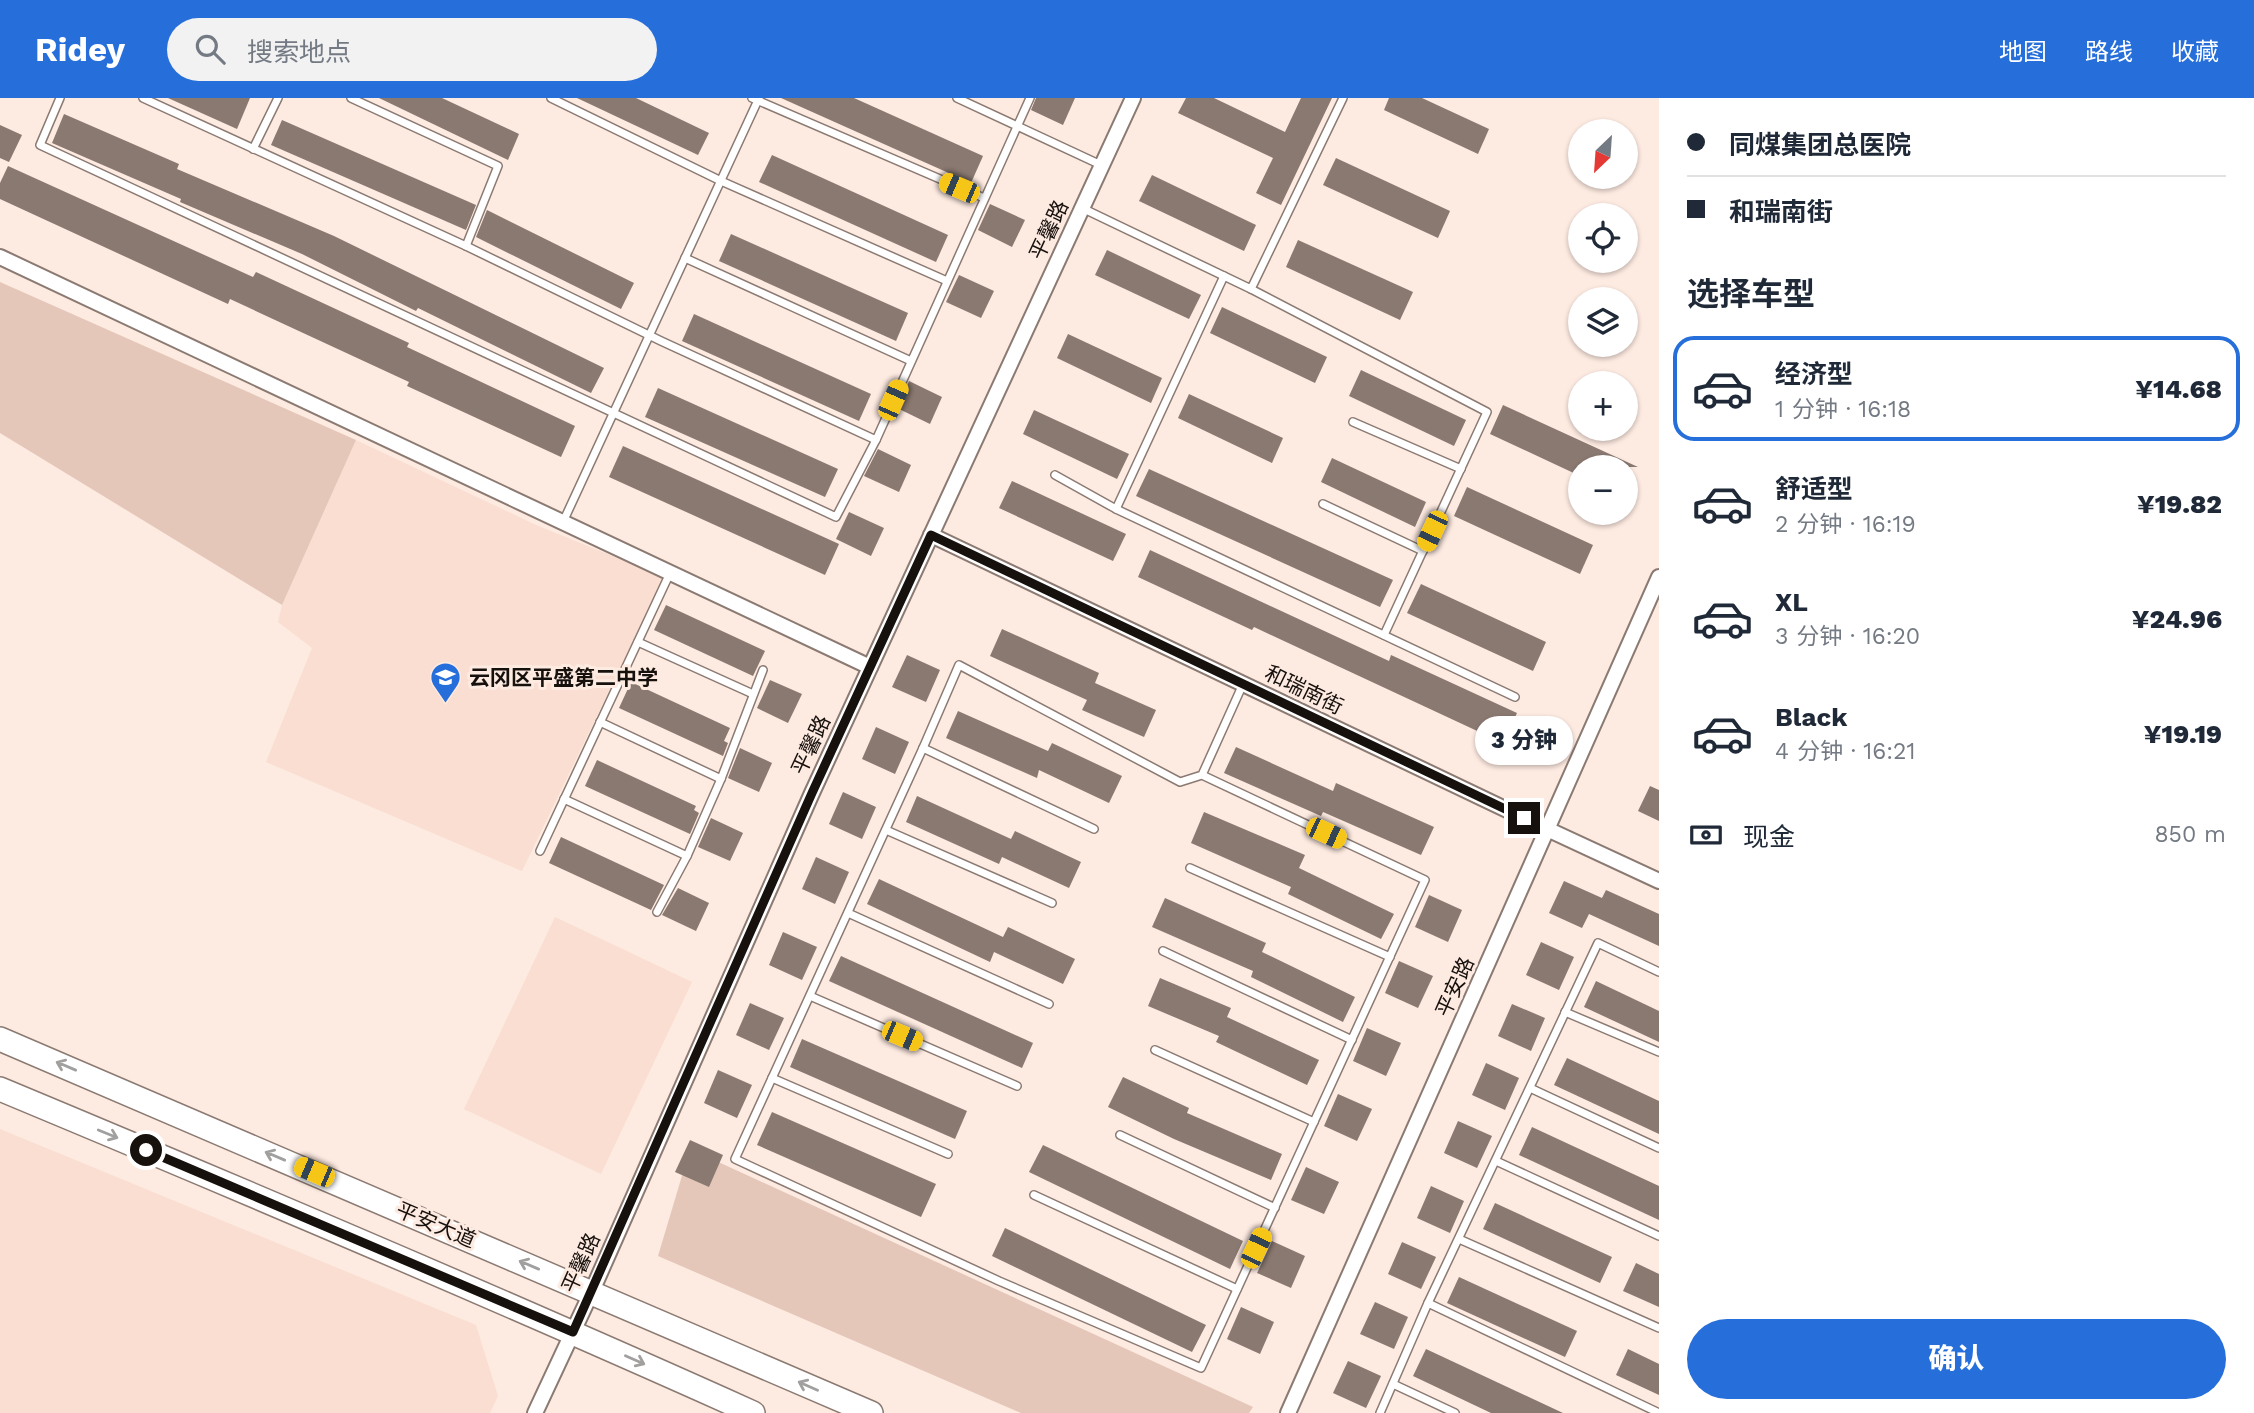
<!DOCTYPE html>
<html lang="zh">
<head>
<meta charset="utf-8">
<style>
	body { margin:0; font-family:"Work Sans","Noto Sans SC",sans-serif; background:#f2f2f3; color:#1f2937; height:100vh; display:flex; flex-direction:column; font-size:26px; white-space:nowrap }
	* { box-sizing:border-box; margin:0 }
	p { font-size:23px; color:#747a83 }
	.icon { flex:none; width:38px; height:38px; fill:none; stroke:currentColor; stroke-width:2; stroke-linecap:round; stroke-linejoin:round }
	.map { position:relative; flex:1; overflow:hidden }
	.details { display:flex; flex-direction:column; background:#fff; width:595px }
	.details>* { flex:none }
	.hud { display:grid; align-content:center; height:154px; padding:0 28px; background:#fff }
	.needle { width:46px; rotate:205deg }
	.buttons { position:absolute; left:1568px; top:21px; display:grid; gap:14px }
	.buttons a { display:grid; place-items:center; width:70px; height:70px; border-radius:50%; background:#fff; box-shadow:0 2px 5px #0004; font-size:35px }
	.end { position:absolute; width:32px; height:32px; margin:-16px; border:9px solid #17110e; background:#fff; box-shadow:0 0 0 4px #fff }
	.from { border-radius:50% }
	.bubble { position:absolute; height:49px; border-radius:24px; background:#fff; box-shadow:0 2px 5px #0004; font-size:23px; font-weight:800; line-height:49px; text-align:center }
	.car { position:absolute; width:21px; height:42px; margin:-21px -10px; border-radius:9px; box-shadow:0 0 5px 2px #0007; background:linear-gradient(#f5c518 24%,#345 0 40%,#f5c518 0 76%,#345 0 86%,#f5c518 0) }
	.hud b { display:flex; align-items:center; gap:24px; height:66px; font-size:26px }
	.hud b+b { border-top:2px solid #e0e1e3 }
	.hud i { width:18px; height:18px; background:#1f2937 }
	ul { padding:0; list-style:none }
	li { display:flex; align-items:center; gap:21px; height:105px; margin:0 14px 10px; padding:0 14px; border:4px solid transparent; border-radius:21px }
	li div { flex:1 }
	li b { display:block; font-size:26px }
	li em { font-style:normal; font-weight:800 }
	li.on { border-color:#266fdb }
	li>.icon { width:63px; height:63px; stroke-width:1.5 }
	h2 { padding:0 28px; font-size:32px; line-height:84px }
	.pay { display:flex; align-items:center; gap:18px; height:77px; padding:0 28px; font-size:26px }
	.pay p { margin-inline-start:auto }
	.primary-button { display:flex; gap:14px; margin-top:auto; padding:14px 28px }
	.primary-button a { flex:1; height:80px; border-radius:42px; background:#266fdb; color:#fff; font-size:28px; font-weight:800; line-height:80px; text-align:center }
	header { display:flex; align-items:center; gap:42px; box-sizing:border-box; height:98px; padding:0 35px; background:#266fdb; color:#fff }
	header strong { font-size:33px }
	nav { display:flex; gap:38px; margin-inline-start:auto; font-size:24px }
	.search { width:490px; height:63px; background:#f2f2f3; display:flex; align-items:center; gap:18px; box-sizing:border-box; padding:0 24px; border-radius:38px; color:#747a83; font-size:26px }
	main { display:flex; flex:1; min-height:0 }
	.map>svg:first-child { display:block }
	.built { fill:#f9ded1 }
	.green { fill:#e4c7b9 }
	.building { fill:#8a7971 }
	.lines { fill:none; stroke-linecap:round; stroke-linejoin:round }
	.service-casing { stroke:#8b7a72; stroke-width:10 }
	.minor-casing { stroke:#8b7a72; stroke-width:18 }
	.primary-casing { stroke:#8b7a72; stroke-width:26 }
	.service { stroke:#fff; stroke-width:7 }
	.minor { stroke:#fff; stroke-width:14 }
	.primary { stroke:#fff; stroke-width:23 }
	.oneway { stroke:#a2a09f }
	.route { stroke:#17110e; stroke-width:9 }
	.labels { text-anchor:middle; stroke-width:6; stroke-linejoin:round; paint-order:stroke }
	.street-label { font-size:21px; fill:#17110e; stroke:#fdeae1 }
	.poi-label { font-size:21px; font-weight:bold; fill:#17110e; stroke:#fdeae1; text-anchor:start }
</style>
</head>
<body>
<header>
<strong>Ridey</strong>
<div class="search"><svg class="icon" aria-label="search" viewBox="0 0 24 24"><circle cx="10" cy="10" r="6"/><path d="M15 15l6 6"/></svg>搜索地点</div>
<nav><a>地图</a><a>路线</a><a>收藏</a></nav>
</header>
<main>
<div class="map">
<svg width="1659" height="1315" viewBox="0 0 1659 1315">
	<rect width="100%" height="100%" fill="#fdeae1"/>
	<g class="built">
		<polygon points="356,342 536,427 664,479 522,773 266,664 312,550 278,524 282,507"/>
		<polygon points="555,819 692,884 601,1076 464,1011"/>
		<polygon points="0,1031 476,1227 498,1298 490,1315 0,1315"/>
	</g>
	<g class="green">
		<polygon points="0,184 356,342 282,507 0,335"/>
		<polygon points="690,1051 1253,1309 1249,1315 1021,1315 658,1158"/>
	</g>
	<g class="building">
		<polygon points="168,0 250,0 237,31"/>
		<polygon points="379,0 442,0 519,36 508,62"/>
		<polygon points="577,0 636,0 709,35 698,57"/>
		<polygon points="781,0 854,0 983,58 971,85"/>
		<polygon points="1036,0 1075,0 1063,27 1031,12"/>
		<polygon points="1186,0 1214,0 1285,34 1301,0 1332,0 1281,107 1256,95 1273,60 1178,15"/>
		<polygon points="1389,0 1422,0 1489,31 1478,56 1384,12"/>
		<polygon points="64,16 179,66 177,71 334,138 604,270 591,295 418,210 416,213 302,156 180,104 181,101 52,45"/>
		<polygon points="282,22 476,107 466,132 271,47"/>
		<polygon points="0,27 22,37 9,64 0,60"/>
		<polygon points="772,57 948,137 936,164 759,84"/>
		<polygon points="1336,60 1450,113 1438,140 1323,87"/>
		<polygon points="8,68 253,179 256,174 409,245 407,249 575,328 561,359 407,288 409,284 230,201 228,206 0,101 0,85"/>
		<polygon points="1152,77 1256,127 1244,153 1139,103"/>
		<polygon points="990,106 1025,122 1012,149 978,132"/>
		<polygon points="487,112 634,185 621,211 476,139"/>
		<polygon points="731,136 908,215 896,243 719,163"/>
		<polygon points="1298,142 1413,194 1400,222 1286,169"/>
		<polygon points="1107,152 1201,197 1189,221 1095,177"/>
		<polygon points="959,177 994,193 981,220 946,204"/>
		<polygon points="1222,209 1327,259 1315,285 1210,235"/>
		<polygon points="694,216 871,296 859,323 682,243"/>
		<polygon points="1068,236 1162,280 1151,305 1057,260"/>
		<polygon points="1361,272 1466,322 1454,348 1349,298"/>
		<polygon points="909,283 942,299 930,326 897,310"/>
		<polygon points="658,290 838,371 825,399 645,319"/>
		<polygon points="1189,296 1283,340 1272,365 1178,320"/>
		<polygon points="1503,307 1638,369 1580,369 1580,378 1490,336"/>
		<polygon points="1034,312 1129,356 1117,381 1023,336"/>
		<polygon points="623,348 839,446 825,477 609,379"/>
		<polygon points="878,351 911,367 899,394 864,378"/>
		<polygon points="1332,360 1426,404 1415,429 1321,384"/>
		<polygon points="1149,371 1393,482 1380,509 1136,398"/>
		<polygon points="1012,383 1126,436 1113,463 999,410"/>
		<polygon points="1467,389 1593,447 1580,476 1454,418"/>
		<polygon points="849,414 884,430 871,458 836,441"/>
		<polygon points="1150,452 1389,563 1391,557 1517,615 1503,645 1254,529 1252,532 1138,479"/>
		<polygon points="1421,486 1546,544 1533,573 1407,515"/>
		<polygon points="666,507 765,553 753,578 654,532"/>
		<polygon points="1002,531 1099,575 1095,585 1156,612 1144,639 1082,612 1087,602 990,558"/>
		<polygon points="907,557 940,572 926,604 892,589"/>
		<polygon points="770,582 802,596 788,625 757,610"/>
		<polygon points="631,584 730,630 724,643 728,645 723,658 619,610"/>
		<polygon points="958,613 1048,653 1052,645 1122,678 1109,705 1039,672 1037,680 946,640"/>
		<polygon points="876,629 909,644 895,676 862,661"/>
		<polygon points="1236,649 1333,693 1336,685 1434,729 1421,757 1323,714 1321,718 1224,675"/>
		<polygon points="740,650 772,665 759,694 728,680"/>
		<polygon points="597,662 696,708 694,712 699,715 690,736 585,688"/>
		<polygon points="1650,688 1659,692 1659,723 1638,713"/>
		<polygon points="843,694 876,709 862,741 829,726"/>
		<polygon points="917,698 1011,741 1015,733 1081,764 1069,790 1002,759 999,766 906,724"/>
		<polygon points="1204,714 1305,757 1299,770 1394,816 1381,841 1288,796 1291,789 1191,745"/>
		<polygon points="711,720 743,735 730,763 698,749"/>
		<polygon points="561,739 664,787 651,812 549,765"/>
		<polygon points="816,759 849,774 835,806 802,791"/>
		<polygon points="879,781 1003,839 1008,829 1075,861 1063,886 994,854 990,864 867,806"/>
		<polygon points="1564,783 1602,800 1606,792 1659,816 1659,848 1589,816 1582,830 1549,815"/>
		<polygon points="678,790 709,805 696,833 662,817"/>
		<polygon points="1429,797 1462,812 1448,844 1415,829"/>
		<polygon points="1165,800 1266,845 1262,854 1355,899 1343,924 1251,879 1253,873 1152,829"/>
		<polygon points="783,834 817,849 802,882 769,867"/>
		<polygon points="1541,844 1574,859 1559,892 1526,877"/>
		<polygon points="841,858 1033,945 1022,970 829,883"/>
		<polygon points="1399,863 1433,878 1418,910 1385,895"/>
		<polygon points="1160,880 1231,910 1227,919 1319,962 1307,987 1216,944 1219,938 1148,908"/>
		<polygon points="1596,883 1659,913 1659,944 1584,909"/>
		<polygon points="750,905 784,920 769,952 736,937"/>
		<polygon points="1512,906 1545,920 1531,953 1498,938"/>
		<polygon points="1367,930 1401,945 1386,978 1353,963"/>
		<polygon points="802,941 967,1013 955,1041 790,969"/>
		<polygon points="1567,960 1659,1003 1659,1036 1554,987"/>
		<polygon points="1486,965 1519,980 1505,1012 1472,997"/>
		<polygon points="718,972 752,987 737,1020 704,1005"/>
		<polygon points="1123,979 1189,1010 1187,1015 1282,1056 1271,1082 1174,1041 1108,1009"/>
		<polygon points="1338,996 1372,1011 1357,1043 1324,1028"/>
		<polygon points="772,1014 936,1086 921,1119 757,1047"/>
		<polygon points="1458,1023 1492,1038 1477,1070 1444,1055"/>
		<polygon points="1532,1029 1659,1088 1659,1122 1519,1057"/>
		<polygon points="690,1042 723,1057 709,1089 675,1074"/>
		<polygon points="1043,1047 1243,1143 1230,1171 1029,1074"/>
		<polygon points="1306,1069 1339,1084 1324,1116 1291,1102"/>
		<polygon points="1431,1088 1464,1103 1450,1135 1417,1120"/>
		<polygon points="1495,1105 1612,1159 1600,1185 1483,1131"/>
		<polygon points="1005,1130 1206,1227 1192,1254 992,1158"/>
		<polygon points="1272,1143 1305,1158 1291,1190 1257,1175"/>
		<polygon points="1402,1144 1436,1159 1421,1191 1388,1176"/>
		<polygon points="1636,1165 1659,1176 1659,1209 1623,1193"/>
		<polygon points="1459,1179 1577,1233 1565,1259 1447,1205"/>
		<polygon points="1375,1204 1408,1219 1394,1251 1360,1236"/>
		<polygon points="1241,1209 1274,1224 1260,1256 1227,1241"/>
		<polygon points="1426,1251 1563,1315 1491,1315 1413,1278"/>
		<polygon points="1628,1251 1659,1266 1659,1297 1616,1277"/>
		<polygon points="1348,1263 1381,1278 1366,1310 1333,1295"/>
	</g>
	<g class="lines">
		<defs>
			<g id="service">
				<polyline points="60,0 40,47 836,419 876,342 1030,0"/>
				<polyline points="143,0 466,148 661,243 876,342"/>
				<polyline points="351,0 498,68 466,148"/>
				<polyline points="551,0 721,83 947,183"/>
				<polyline points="752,0 984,100"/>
				<polyline points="957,0 1101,67"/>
				<polyline points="253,51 278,0"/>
				<polyline points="1082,110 1251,191 1343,0"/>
				<polyline points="685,160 911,263"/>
				<polyline points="1251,191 1487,314 1384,537"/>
				<polyline points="1353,324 1461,371"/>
				<polyline points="1055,377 1116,411 1515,599"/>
				<polyline points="1323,406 1423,453"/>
				<polyline points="1116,411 1224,178"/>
				<polyline points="563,424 759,0"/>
				<polyline points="638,544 753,596"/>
				<polyline points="600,624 721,681"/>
				<polyline points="923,650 1094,731"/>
				<polyline points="1202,677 1180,684 959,567 923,650 735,1061 999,1183 1201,1270 1425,782 1202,677 1243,586"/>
				<polyline points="564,701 687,758"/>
				<polyline points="886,732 1052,805"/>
				<polyline points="540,753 670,475"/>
				<polyline points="1190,770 1390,859"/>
				<polyline points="657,814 687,758 721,681 763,572"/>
				<polyline points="848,815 1049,906"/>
				<polyline points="1163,853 1352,942"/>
				<polyline points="810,898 1017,988"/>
				<polyline points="1565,914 1659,954"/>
				<polyline points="1155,952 1314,1024"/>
				<polyline points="772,980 948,1056"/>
				<polyline points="1530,990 1659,1050"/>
				<polyline points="1120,1037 1275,1110"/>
				<polyline points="1496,1063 1659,1138"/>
				<polyline points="1034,1097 1237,1191"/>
				<polyline points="1459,1141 1659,1230"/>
				<polyline points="1428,1205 1659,1315"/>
				<polyline points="1393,1286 1455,1315"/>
				<polyline points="1380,1315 1428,1205 1598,845 1659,874"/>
			</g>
			<g id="minor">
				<polyline points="0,159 870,569"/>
				<polyline points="931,437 1547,731 1659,783"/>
				<polyline points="535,1315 592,1193 812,695 1133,0"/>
				<polyline points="1288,1315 1659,479"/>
			</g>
			<g id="primary">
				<polyline points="0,941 871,1315"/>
				<path d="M0,991C252,1096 504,1203 753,1315"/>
			</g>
		</defs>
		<use href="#service" class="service-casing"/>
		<use href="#minor" class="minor-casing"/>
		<use href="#primary" class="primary-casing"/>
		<use href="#service" class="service"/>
		<use href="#minor" class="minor"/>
		<use href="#primary" class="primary"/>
	</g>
	<defs><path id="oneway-shaft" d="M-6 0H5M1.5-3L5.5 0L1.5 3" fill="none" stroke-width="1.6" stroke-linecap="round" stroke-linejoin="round" transform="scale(1.75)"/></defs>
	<g class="oneway">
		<use href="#oneway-shaft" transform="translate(66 968) rotate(-157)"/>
		<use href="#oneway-shaft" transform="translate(108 1036) rotate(22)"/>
		<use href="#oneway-shaft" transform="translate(275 1058) rotate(-157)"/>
		<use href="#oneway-shaft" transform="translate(529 1167) rotate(-157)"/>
		<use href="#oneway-shaft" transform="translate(635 1262) rotate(24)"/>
		<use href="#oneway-shaft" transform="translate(808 1288) rotate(-156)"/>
	</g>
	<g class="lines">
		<polyline class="route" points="146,1052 573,1234 812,695 931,437 1524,720"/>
	</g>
	<defs>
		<symbol id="school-pin" viewBox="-11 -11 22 30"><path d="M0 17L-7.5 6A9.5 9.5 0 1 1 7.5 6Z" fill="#266fdb" stroke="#fdeae1"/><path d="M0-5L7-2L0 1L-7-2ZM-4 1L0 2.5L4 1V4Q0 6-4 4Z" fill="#fff"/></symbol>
	</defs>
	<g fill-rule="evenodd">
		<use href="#school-pin" x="428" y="562" width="35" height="47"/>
	</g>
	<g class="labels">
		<g class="street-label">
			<text transform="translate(1049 132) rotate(-65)" y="7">平馨路</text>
			<text transform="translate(1304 592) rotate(26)" y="7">和瑞南街</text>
			<text transform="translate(811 647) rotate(-65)" y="7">平馨路</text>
			<text transform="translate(1455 889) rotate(-66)" y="7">平安路</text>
			<text transform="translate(436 1127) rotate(23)" y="7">平安大道</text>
			<text transform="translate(581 1165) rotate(-66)" y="7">平馨路</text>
		</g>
		<g class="poi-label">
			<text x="469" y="587">云冈区平盛第二中学</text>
		</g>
	</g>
</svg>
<div class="buttons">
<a><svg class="needle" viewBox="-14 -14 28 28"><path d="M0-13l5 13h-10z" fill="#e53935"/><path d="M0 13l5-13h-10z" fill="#747a83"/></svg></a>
<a><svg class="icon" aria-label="locate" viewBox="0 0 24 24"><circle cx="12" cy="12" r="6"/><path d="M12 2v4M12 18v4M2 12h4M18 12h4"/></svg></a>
<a><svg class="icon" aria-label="layers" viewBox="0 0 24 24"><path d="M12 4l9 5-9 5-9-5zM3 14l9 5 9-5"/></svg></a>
<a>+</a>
<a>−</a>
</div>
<i class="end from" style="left:146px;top:1052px"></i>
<i class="end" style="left:1524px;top:720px"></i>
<div class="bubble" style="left:1475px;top:618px;width:98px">3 分钟</div>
<i class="car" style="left:959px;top:90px;rotate:293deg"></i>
<i class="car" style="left:893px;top:302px;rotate:24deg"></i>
<i class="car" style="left:1432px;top:433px;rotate:205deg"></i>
<i class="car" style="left:1326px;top:735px;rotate:115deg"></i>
<i class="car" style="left:902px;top:938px;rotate:113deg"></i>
<i class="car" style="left:314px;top:1074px;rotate:293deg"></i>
<i class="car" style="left:1256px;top:1150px;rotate:25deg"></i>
</div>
<section class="details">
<div class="hud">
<b><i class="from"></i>同煤集团总医院</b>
<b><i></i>和瑞南街</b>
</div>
<h2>选择车型</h2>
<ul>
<li class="on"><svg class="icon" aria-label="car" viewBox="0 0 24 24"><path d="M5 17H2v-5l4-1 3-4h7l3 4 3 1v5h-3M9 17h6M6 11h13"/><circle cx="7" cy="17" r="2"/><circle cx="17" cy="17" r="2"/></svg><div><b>经济型</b><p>1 分钟 · 16:18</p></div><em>¥14.68</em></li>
<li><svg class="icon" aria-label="car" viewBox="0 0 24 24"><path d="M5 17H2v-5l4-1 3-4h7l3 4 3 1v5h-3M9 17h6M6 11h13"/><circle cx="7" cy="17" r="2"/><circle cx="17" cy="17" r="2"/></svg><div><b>舒适型</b><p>2 分钟 · 16:19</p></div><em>¥19.82</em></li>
<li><svg class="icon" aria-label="car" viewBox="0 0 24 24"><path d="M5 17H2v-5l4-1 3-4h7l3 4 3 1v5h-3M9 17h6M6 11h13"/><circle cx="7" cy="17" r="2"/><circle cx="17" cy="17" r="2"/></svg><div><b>XL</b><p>3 分钟 · 16:20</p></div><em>¥24.96</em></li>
<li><svg class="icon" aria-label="car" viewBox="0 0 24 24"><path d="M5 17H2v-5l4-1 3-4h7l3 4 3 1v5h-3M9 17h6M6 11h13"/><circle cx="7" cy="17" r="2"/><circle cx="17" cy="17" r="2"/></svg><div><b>Black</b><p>4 分钟 · 16:21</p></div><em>¥19.19</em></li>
</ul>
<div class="pay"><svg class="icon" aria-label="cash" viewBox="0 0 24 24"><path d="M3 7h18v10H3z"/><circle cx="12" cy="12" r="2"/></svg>现金<p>850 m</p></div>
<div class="primary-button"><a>确认</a></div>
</section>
</main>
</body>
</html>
